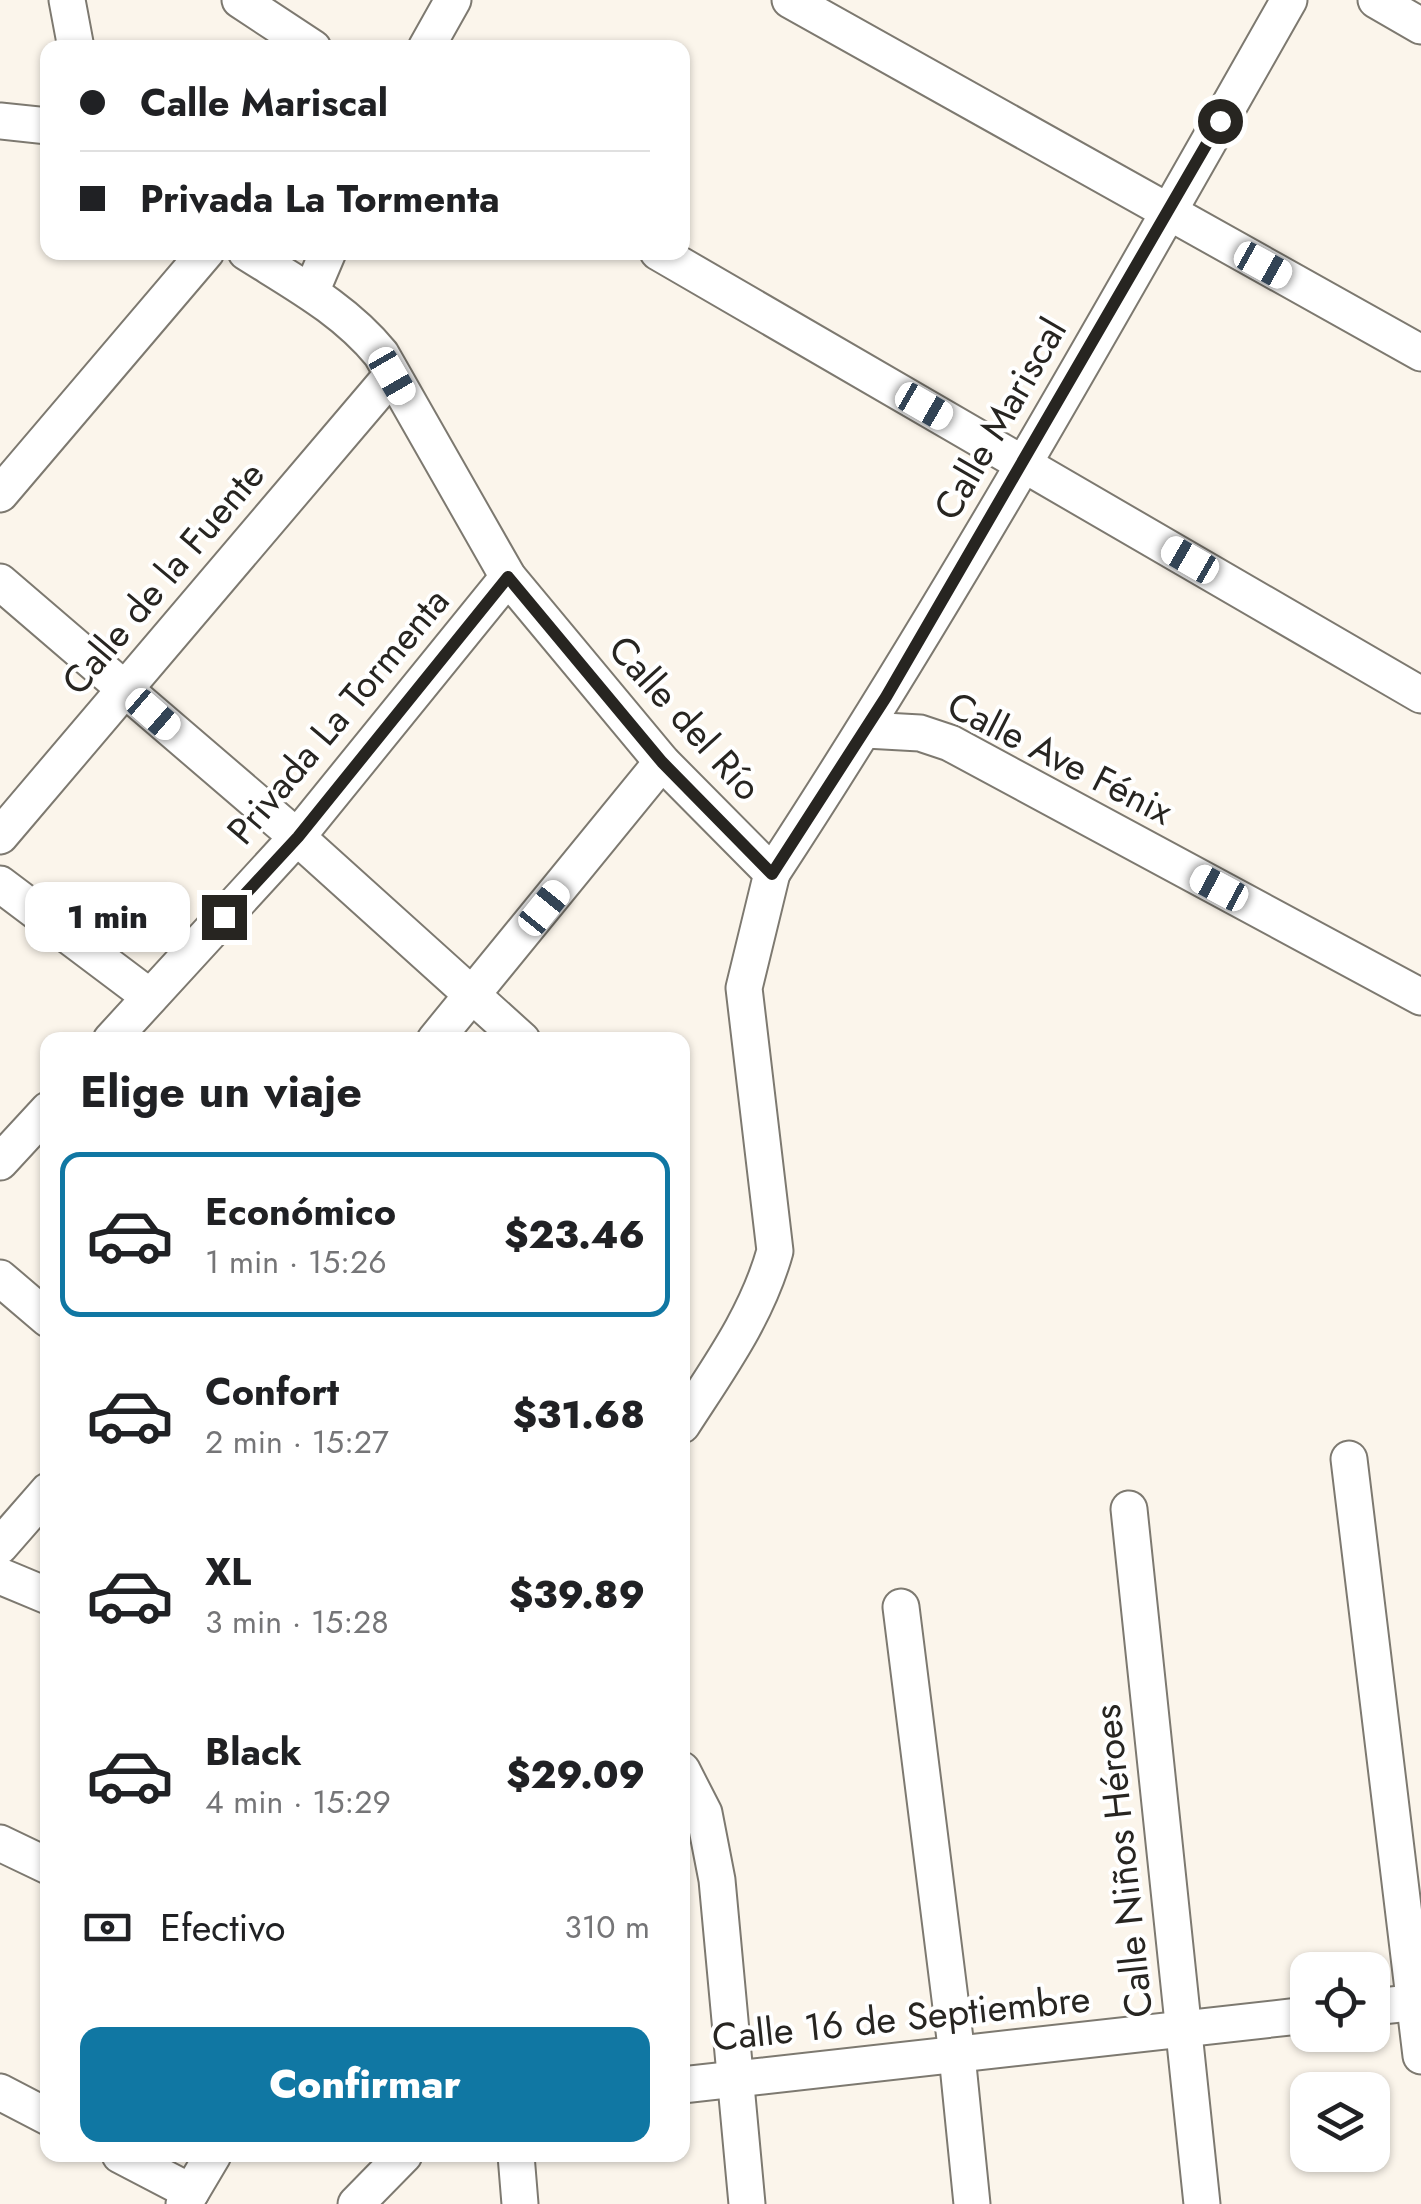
<!DOCTYPE html>
<html lang="es">
<head>
<meta charset="utf-8">
<style>
	body { margin:0; font-family:Jost,sans-serif; background:#f6f6f6; color:#202124; height:100vh; display:flex; flex-direction:column; font-size:38px; white-space:nowrap }
	* { box-sizing:border-box; margin:0 }
	p { font-size:32px; color:#757577 }
	.icon { flex:none; width:55px; height:55px; fill:none; stroke:currentColor; stroke-width:2; stroke-linecap:round; stroke-linejoin:round }
	.map { position:relative; flex:1; overflow:hidden }
	.panel { position:absolute; left:40px; top:1032px; width:650px; height:1130px; display:flex; flex-direction:column; background:#fff; border-radius:20px; box-shadow:0 2px 8px #0004 }
	.panel>* { flex:none }
	.hud { position:absolute; left:40px; top:40px; width:650px; height:220px; border-radius:20px; box-shadow:0 2px 8px #0004; display:grid; align-content:center; height:220px; padding:0 40px; background:#fff }
	.tools { position:absolute; left:1290px; top:1952px; display:grid; gap:20px }
	.tools a { display:grid; place-items:center; width:100px; height:100px; border-radius:20px; background:#fff; box-shadow:0 2px 8px #0004; font-size:50px }
	.end { position:absolute; width:45px; height:45px; margin:-22px; border:12px solid #272521; background:#fff; box-shadow:0 0 0 5px #fff }
	.from { border-radius:50% }
	.bubble { position:absolute; height:70px; border-radius:20px; background:#fff; box-shadow:0 2px 8px #0004; font-size:32px; font-weight:800; line-height:70px; text-align:center }
	.car { position:absolute; width:30px; height:60px; margin:-30px -15px; border-radius:12px; box-shadow:0 0 8px 2px #0007; background:linear-gradient(#fff 24%,#345 0 40%,#fff 0 76%,#345 0 86%,#fff 0) }
	.hud b { display:flex; align-items:center; gap:35px; height:95px; font-size:38px }
	.hud b+b { border-top:2px solid #e0e0e0 }
	.hud i { width:25px; height:25px; background:#202124 }
	ul { padding:0; list-style:none }
	li { display:flex; align-items:center; gap:30px; height:165px; margin:0 20px 15px; padding:0 20px; border:5px solid transparent; border-radius:20px }
	li div { flex:1 }
	li b { display:block; font-size:38px }
	li em { font-style:normal; font-weight:800 }
	li.current { border-color:#1077a3 }
	li>.icon { width:90px; height:90px; stroke-width:1.5 }
	h2 { padding:0 40px; font-size:45px; line-height:120px }
	.pay { display:flex; align-items:center; gap:25px; height:110px; padding:0 40px; font-size:38px }
	.pay p { margin-inline-start:auto }
	.primary-button { display:flex; gap:20px; margin-top:auto; padding:20px 40px }
	.primary-button a { flex:1; height:115px; border-radius:20px; background:#1077a3; color:#fff; font-size:40px; font-weight:800; line-height:115px; text-align:center }
	.map>svg:first-child { display:block }
	.lines { fill:none; stroke-linecap:round; stroke-linejoin:round }
	.minor-casing { stroke:#7d7970; stroke-width:39 }
	.minor { stroke:#fff; stroke-width:35 }
	.route { stroke:#272521; stroke-width:12 }
	.labels { text-anchor:middle; stroke-width:8; stroke-linejoin:round; paint-order:stroke }
	.street-label { font-size:38px; fill:#272521; stroke:#fff }
</style>
</head>
<body>
<div class="map">
<svg width="1421" height="2204" viewBox="0 0 1421 2204">
	<rect width="100%" height="100%" fill="#fbf5eb"/>
	<g class="lines">
		<defs>
			<g id="minor">
				<polyline points="67,0 76,48"/>
				<polyline points="240,0 313,48"/>
				<polyline points="790,0 1421,353"/>
				<polyline points="1376,0 1421,26"/>
				<polyline points="426,48 453,0"/>
				<polyline points="0,121 48,126"/>
				<path d="M246,252C295,283 344,309 381,354L508,577L662,762L772,873L744,988L775,1251C757,1316 718,1369 682,1425"/>
				<polyline points="658,252 1421,695"/>
				<polyline points="311,292 328,252"/>
				<polyline points="0,494 206,252"/>
				<polyline points="0,582 297,837 522,1040"/>
				<polyline points="866,730 920,733 950,743 1421,997"/>
				<polyline points="0,836 391,376"/>
				<path d="M772,873C957,590 1122,294 1289,0"/>
				<polyline points="0,884 150,997"/>
				<polyline points="111,1040 297,837 508,577"/>
				<polyline points="435,1040 662,762"/>
				<polyline points="0,1162 48,1110"/>
				<polyline points="0,1278 48,1319"/>
				<polyline points="1349,1459 1421,2056"/>
				<polyline points="1129,1509 1202,2204"/>
				<polyline points="0,1546 48,1491"/>
				<polyline points="0,1576 48,1596"/>
				<polyline points="901,1607 957,2055 972,2204"/>
				<polyline points="682,1770 704,1813 717,1880 747,2204"/>
				<polyline points="0,1843 48,1866"/>
				<polyline points="1372,2007 1421,2002"/>
				<polyline points="682,2085 1308,2015"/>
				<polyline points="0,2092 48,2117"/>
				<polyline points="120,2155 191,2192"/>
				<polyline points="516,2155 520,2204"/>
				<polyline points="184,2204 213,2155"/>
				<polyline points="356,2204 404,2155"/>
			</g>
		</defs>
		<use href="#minor" class="minor-casing"/>
		<use href="#minor" class="minor"/>
	</g>
	<g class="lines">
		<polyline class="route" points="224,917 298,837 508,577 662,762 772,874 886,697 1220,121"/>
	</g>
	<g class="labels">
		<g class="street-label">
			<text transform="translate(1000 419) rotate(-60)" y="13">Calle Mariscal</text>
			<text transform="translate(163 578) rotate(-50)" y="13">Calle de la Fuente</text>
			<text transform="translate(338 716) rotate(-50)" y="13">Privada La Tormenta</text>
			<text transform="translate(685 718) rotate(48)" y="13">Calle del Río</text>
			<text transform="translate(1060 758) rotate(27)" y="13">Calle Ave Fénix</text>
			<text transform="translate(1123 1861) rotate(-96)" y="13">Calle Niños Héroes</text>
			<text transform="translate(901 2018) rotate(-6)" y="13">Calle 16 de Septiembre</text>
		</g>
	</g>
</svg>
<div class="tools">
<a><svg class="icon" aria-label="locate" viewBox="0 0 24 24"><circle cx="12" cy="12" r="6"/><path d="M12 2v4M12 18v4M2 12h4M18 12h4"/></svg></a>
<a><svg class="icon" aria-label="layers" viewBox="0 0 24 24"><path d="M12 4l9 5-9 5-9-5zM3 14l9 5 9-5"/></svg></a>
</div>
<i class="end from" style="left:1220px;top:121px"></i>
<i class="end" style="left:224px;top:917px"></i>
<div class="bubble" style="left:25px;top:882px;width:165px">1 min</div>
<i class="car" style="left:1263px;top:265px;rotate:119deg"></i>
<i class="car" style="left:392px;top:376px;rotate:150deg"></i>
<i class="car" style="left:924px;top:406px;rotate:120deg"></i>
<i class="car" style="left:1190px;top:560px;rotate:300deg"></i>
<i class="car" style="left:153px;top:714px;rotate:131deg"></i>
<i class="car" style="left:1219px;top:888px;rotate:298deg"></i>
<i class="car" style="left:544px;top:908px;rotate:39deg"></i>
<div class="hud">
<b><i class="from"></i>Calle Mariscal</b>
<b><i></i>Privada La Tormenta</b>
</div>
<section class="panel">
<h2>Elige un viaje</h2>
<ul>
<li class="current"><svg class="icon" aria-label="car" viewBox="0 0 24 24"><path d="M5 17H2v-5l4-1 3-4h7l3 4 3 1v5h-3M9 17h6M6 11h13"/><circle cx="7" cy="17" r="2"/><circle cx="17" cy="17" r="2"/></svg><div><b>Económico</b><p>1 min · 15:26</p></div><em>$23.46</em></li>
<li><svg class="icon" aria-label="car" viewBox="0 0 24 24"><path d="M5 17H2v-5l4-1 3-4h7l3 4 3 1v5h-3M9 17h6M6 11h13"/><circle cx="7" cy="17" r="2"/><circle cx="17" cy="17" r="2"/></svg><div><b>Confort</b><p>2 min · 15:27</p></div><em>$31.68</em></li>
<li><svg class="icon" aria-label="car" viewBox="0 0 24 24"><path d="M5 17H2v-5l4-1 3-4h7l3 4 3 1v5h-3M9 17h6M6 11h13"/><circle cx="7" cy="17" r="2"/><circle cx="17" cy="17" r="2"/></svg><div><b>XL</b><p>3 min · 15:28</p></div><em>$39.89</em></li>
<li><svg class="icon" aria-label="car" viewBox="0 0 24 24"><path d="M5 17H2v-5l4-1 3-4h7l3 4 3 1v5h-3M9 17h6M6 11h13"/><circle cx="7" cy="17" r="2"/><circle cx="17" cy="17" r="2"/></svg><div><b>Black</b><p>4 min · 15:29</p></div><em>$29.09</em></li>
</ul>
<div class="pay"><svg class="icon" aria-label="cash" viewBox="0 0 24 24"><path d="M3 7h18v10H3z"/><circle cx="12" cy="12" r="2"/></svg>Efectivo<p>310 m</p></div>
<div class="primary-button"><a>Confirmar</a></div>
</section>
</div>
</body>
</html>
